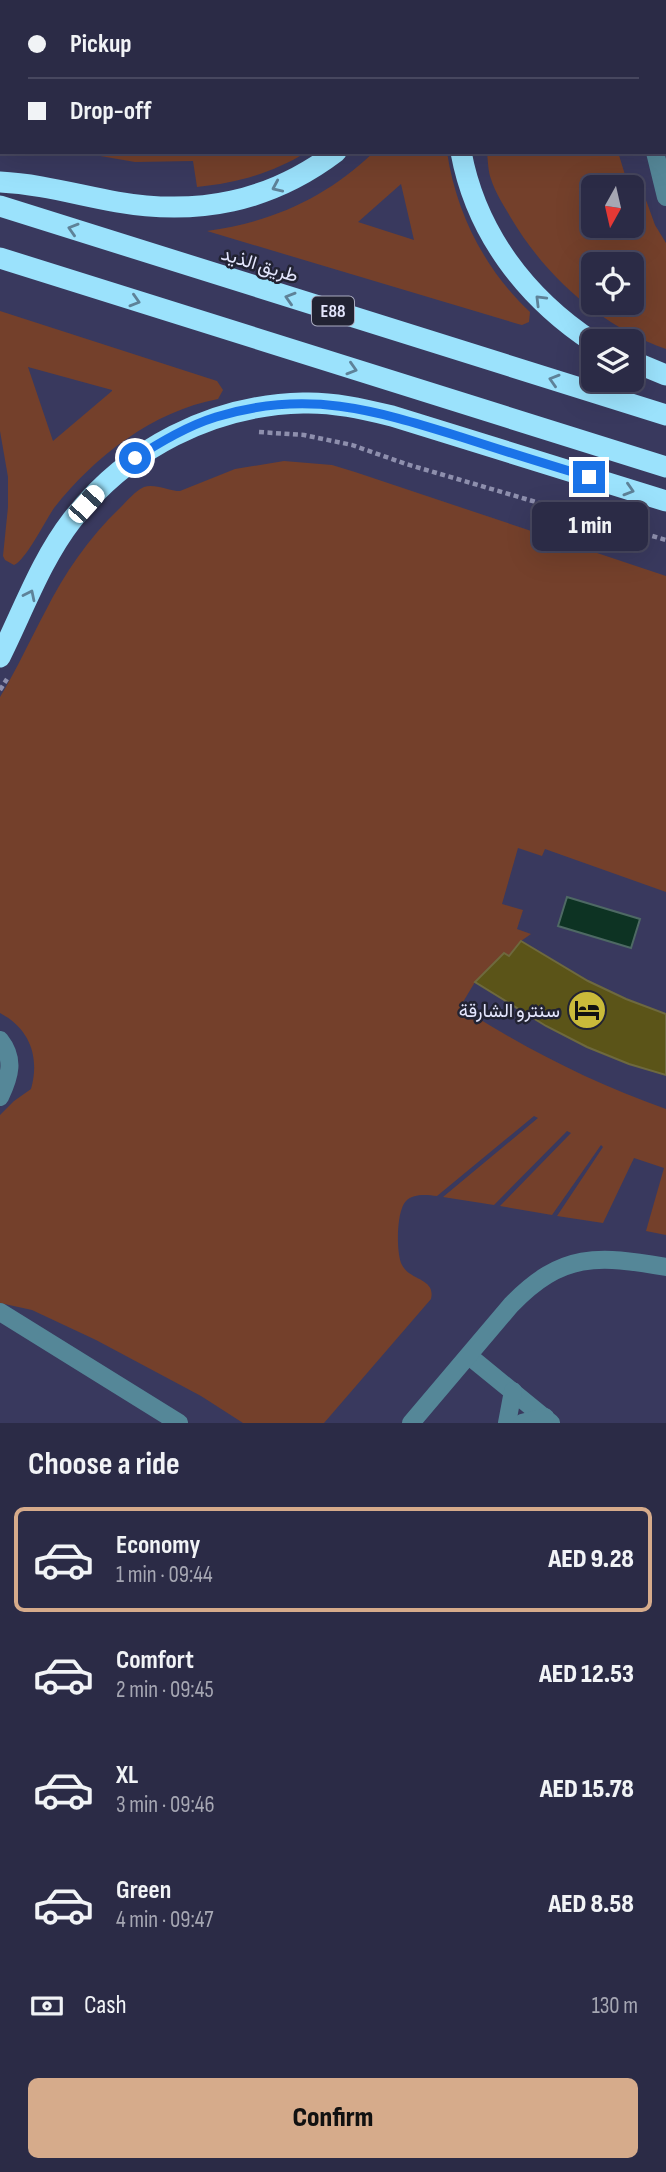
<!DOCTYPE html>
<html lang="en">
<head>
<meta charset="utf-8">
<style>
	body { margin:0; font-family:"Sofia Sans Condensed",Vazirmatn,sans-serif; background:#373751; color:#f1f3f6; height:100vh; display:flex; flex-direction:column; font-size:26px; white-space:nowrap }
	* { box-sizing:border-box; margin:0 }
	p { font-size:23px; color:#a6a7b3 }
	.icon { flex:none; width:38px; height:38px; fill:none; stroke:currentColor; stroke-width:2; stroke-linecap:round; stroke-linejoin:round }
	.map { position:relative; height:1423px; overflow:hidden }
	.sheet { display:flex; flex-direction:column; background:#2b2b46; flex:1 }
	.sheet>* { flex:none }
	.banner { position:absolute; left:0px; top:0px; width:667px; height:154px; box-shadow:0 7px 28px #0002,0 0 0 2px #47475f; display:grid; align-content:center; height:154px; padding:0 28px; background:#2b2b46 }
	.needle { width:46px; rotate:188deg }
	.buttons { position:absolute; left:581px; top:175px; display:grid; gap:14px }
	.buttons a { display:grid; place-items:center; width:63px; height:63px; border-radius:10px; background:#2b2b46; box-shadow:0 7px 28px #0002,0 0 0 2px #47475f; font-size:35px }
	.end { position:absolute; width:32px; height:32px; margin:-16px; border:9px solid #1a73e8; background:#fff; box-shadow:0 0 0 4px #fff }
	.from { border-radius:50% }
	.bubble { position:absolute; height:49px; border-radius:10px; background:#2b2b46; box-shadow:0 7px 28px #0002,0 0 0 2px #47475f; font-size:23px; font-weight:800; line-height:49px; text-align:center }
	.car { position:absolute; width:21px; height:42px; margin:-21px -10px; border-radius:9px; box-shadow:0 0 5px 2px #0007; background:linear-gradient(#fff 24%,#345 0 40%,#fff 0 76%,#345 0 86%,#fff 0) }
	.banner b { display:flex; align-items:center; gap:24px; height:66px; font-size:26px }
	.banner b+b { border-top:2px solid #47475f }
	.banner i { width:18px; height:18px; background:#f1f3f6 }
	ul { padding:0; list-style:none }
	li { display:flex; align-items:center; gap:21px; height:105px; margin:0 14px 10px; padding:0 14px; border:4px solid transparent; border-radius:10px }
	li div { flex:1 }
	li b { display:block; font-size:26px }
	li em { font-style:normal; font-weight:800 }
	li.selected { border-color:#d6ab8b }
	li>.icon { width:63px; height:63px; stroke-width:1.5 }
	h2 { padding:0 28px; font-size:32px; line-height:84px }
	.pay { display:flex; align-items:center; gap:18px; height:77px; padding:0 28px; font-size:26px }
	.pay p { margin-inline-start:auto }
	.button { display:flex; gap:14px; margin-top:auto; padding:14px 28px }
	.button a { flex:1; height:80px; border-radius:10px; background:#d6ab8b; color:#111; font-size:28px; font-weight:800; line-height:80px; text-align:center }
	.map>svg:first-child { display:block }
	.green { fill:#74402b; fill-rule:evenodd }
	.water { fill:#0d3323; stroke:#4e6964; stroke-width:2 }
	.building { fill:#5b5418; stroke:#6e693e; stroke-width:2 }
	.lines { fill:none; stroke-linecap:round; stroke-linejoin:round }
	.path { stroke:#8e8fad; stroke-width:4.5; stroke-dasharray:5 3.5; stroke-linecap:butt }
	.minor { stroke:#558798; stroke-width:18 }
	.highway { stroke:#9be2fc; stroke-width:21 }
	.oneway { stroke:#5e8298 }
	.route { stroke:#1a73e8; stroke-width:9 }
	.labels { text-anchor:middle; stroke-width:5; stroke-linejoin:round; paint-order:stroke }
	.shield { fill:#222333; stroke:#aaacc0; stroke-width:2 }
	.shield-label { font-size:18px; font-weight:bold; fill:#e4e6fd }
	.street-label { font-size:19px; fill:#e4e6fd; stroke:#222333 }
	.poi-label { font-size:19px; fill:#e4e6fd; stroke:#222333; text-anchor:end }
</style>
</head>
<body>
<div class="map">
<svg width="666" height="1423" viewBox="0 0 666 1423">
	<rect width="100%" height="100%" fill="#39395e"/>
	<g class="green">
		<polygon points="0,0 413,0 2,2 2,130"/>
		<path d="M77,152H307C272,173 238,183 197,187L193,161L135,162Z"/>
		<path d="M374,152H447C456,213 485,270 530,312L529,322L522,325L518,324L207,231C272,222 326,198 374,152ZM401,184L414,240L358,222Z"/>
		<path d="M487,152H618L626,178L642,189L655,225L666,243V349C601,326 546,277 511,218C504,206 495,192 491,179C488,171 488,161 487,152ZM593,187H632V226H593ZM593,264H632V303H593Z"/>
		<path d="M0,311L217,381L223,390L218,399C153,411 94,457 54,508C45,521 26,560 14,565L5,560L3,556L8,507V477L0,431ZM28,367L112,390V391L53,441Z"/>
		<path d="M284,461L332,465L355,472L666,576V892L545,849L542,856L518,848L502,904L523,910L517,929L531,934L521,941L509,956L504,954L475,982L460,1007C526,1049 592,1083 666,1109V1235L646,1231L664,1168L634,1158L603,1223L557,1216L603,1147L601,1145L552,1215L500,1206L571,1133L567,1131L494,1205L443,1197L538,1118L534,1116L437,1196C427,1195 414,1193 406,1201C396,1211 396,1254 402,1265C410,1281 436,1278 431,1299L324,1423H243L201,1396L96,1340L32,1310L0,1303V1115L14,1101L31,1089C40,1057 30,1029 0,1013V697C17,669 30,640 45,612C64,574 89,537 120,508C127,501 135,491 144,487C154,483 169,491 180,491L235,469Z"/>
	</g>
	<polygon class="water" points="567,897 640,919 631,948 558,926"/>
	<polygon class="building" points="521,941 588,981 626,999 666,1014 666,1075 629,1064 587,1047 546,1026 475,982 504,953 509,956"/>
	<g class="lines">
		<g class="path">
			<polyline points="259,432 304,435 352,445 406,464 666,540"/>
			<polyline points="0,690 7,679"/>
		</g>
		<g class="minor">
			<polyline points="610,0 610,2"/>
			<polyline points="655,152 666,197"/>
			<path d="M0,1040C15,1059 10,1076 0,1097"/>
			<polyline points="0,1312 179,1423"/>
			<polyline points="469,1356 551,1423"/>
			<path d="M411,1423L511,1305C562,1252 598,1255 666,1267"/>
			<polyline points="507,1423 513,1391"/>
			<polyline points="522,1423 545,1417"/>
		</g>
		<g class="highway">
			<polyline points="433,2 433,0"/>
			<polyline points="470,2 470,0"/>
			<path d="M461,152C476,233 526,298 593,342"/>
			<path d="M0,182C40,184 78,195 117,202C198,216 270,202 336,152"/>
			<polyline points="0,206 666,415"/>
			<polyline points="0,258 666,467"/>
			<polyline points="632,361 666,375"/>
			<path d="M0,657C23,611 41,560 72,520C127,449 212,405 303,403C333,402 363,409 392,416L666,501"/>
		</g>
	</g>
	<defs><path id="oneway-chevron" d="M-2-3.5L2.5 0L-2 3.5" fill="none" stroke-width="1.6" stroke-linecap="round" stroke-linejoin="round" transform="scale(1.75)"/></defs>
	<g class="oneway">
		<use href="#oneway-chevron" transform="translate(277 187) rotate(156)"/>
		<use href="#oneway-chevron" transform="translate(73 229) rotate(-163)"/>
		<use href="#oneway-chevron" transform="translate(290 298) rotate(-163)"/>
		<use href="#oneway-chevron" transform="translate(540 300) rotate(-135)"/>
		<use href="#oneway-chevron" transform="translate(135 301) rotate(17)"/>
		<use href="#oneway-chevron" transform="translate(352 369) rotate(17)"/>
		<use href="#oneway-chevron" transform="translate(554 380) rotate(-163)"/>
		<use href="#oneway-chevron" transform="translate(629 490) rotate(17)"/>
		<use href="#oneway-chevron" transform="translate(30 595) rotate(-64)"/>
	</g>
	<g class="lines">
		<path class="route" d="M135,458C161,442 187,426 216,417C307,389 374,410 461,437C504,451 546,464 589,477"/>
	</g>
	<defs>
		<symbol id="hotel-disc" viewBox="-11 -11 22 22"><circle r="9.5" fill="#caba3a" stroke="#222333"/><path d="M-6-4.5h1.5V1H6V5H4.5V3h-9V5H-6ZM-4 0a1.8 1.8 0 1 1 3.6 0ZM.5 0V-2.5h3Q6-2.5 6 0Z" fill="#111"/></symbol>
	</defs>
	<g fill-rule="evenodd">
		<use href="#hotel-disc" x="565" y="988" width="44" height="44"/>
	</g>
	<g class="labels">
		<rect class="shield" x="312" y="296.5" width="42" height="29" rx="5"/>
		<g class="shield-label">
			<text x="333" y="317">E88</text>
		</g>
		<g class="street-label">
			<text transform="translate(260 264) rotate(17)" y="7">طريق الذيد</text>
		</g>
		<g class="poi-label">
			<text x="560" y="1017">سنترو الشارقة</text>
		</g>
	</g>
</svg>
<div class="buttons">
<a><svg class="needle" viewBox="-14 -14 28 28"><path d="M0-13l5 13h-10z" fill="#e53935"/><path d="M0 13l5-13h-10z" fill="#a6a7b3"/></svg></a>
<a><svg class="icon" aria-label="locate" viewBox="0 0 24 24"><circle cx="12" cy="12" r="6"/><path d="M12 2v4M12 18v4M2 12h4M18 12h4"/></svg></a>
<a><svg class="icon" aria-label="layers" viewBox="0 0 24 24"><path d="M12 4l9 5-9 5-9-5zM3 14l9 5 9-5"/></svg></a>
</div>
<i class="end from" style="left:135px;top:458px"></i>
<i class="end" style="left:589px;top:477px"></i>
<div class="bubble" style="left:532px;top:502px;width:116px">1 min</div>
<i class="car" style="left:86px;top:504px;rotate:42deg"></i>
<div class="banner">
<b><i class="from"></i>Pickup</b>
<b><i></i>Drop-off</b>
</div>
</div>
<section class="sheet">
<h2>Choose a ride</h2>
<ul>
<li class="selected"><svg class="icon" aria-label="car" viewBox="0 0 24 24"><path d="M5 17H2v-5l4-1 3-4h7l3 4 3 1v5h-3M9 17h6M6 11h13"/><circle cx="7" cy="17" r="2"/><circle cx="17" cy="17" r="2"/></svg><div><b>Economy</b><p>1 min · 09:44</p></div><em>AED 9.28</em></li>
<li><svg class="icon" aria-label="car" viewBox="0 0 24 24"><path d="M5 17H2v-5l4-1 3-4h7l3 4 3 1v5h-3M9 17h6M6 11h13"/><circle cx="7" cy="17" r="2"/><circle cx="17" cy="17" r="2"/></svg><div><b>Comfort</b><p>2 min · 09:45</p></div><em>AED 12.53</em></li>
<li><svg class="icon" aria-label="car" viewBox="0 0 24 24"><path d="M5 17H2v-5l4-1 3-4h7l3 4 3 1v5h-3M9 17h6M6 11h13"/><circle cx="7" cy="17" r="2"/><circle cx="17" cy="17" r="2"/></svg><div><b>XL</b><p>3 min · 09:46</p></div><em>AED 15.78</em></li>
<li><svg class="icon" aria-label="car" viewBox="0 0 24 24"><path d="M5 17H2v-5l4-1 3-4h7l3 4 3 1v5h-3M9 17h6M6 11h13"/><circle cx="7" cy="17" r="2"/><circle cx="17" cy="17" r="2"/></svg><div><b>Green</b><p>4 min · 09:47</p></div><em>AED 8.58</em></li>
</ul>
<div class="pay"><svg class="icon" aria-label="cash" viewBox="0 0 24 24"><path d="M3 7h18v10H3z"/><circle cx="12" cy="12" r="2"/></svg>Cash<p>130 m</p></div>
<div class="button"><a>Confirm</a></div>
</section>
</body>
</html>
